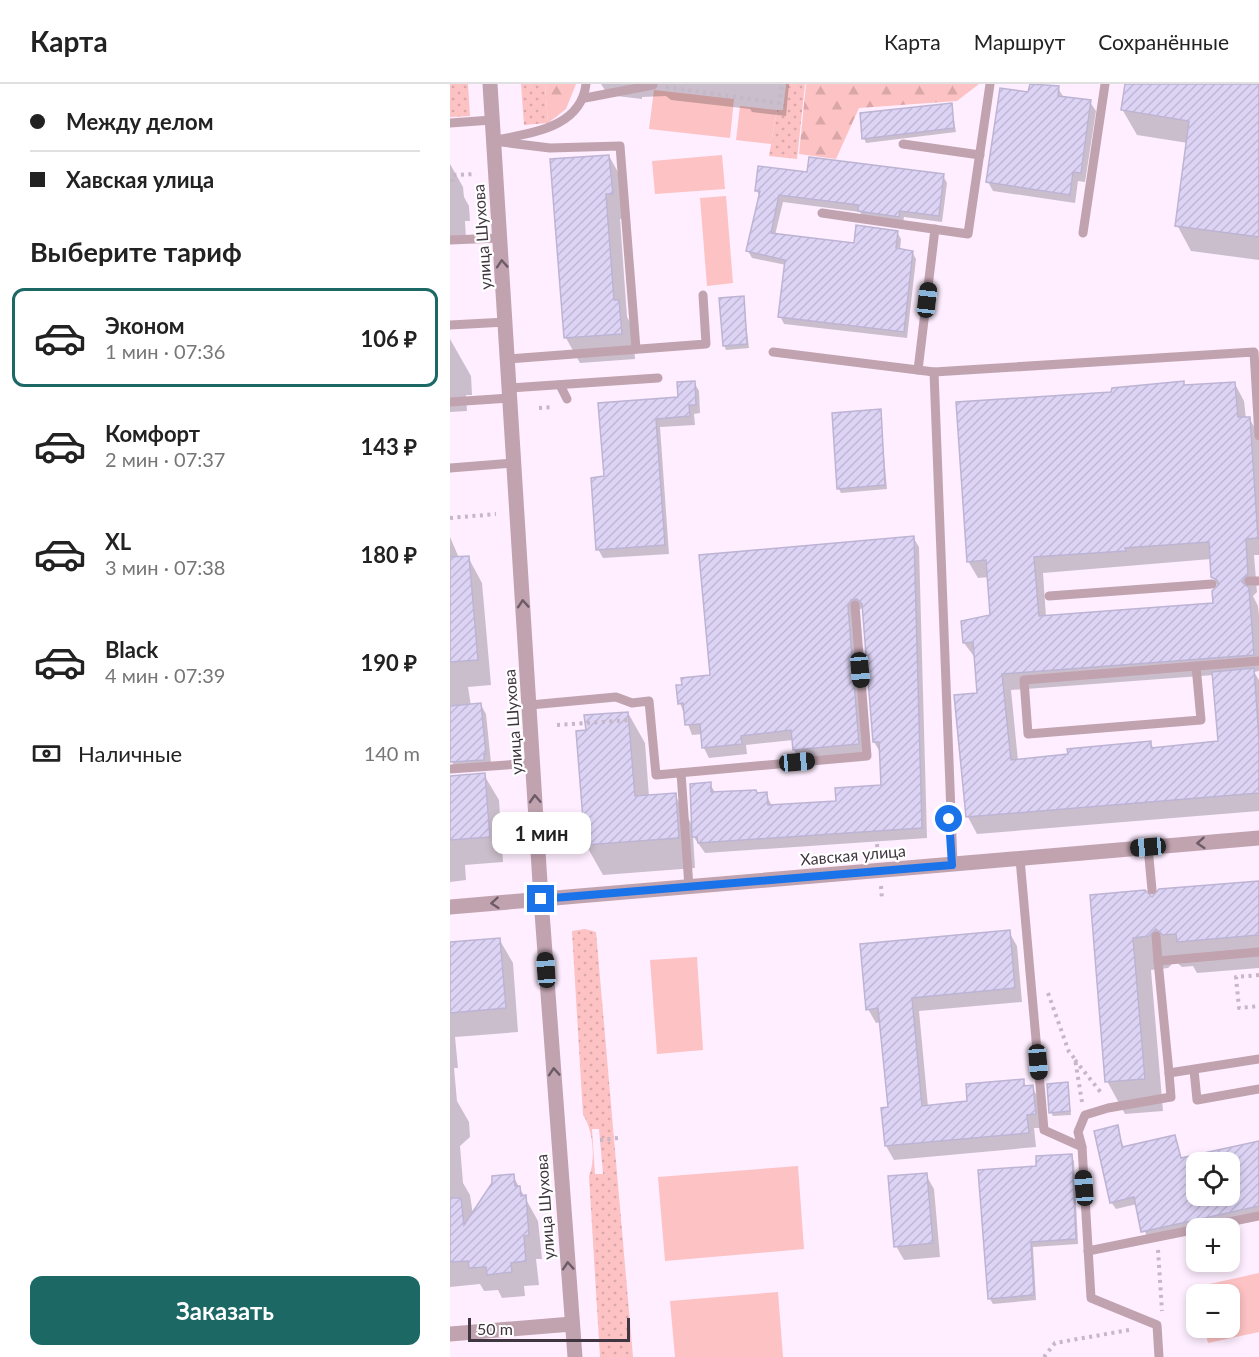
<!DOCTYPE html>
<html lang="ru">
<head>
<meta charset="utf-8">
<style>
	body { margin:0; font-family:Lato,sans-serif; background:#f6f6f6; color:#222; height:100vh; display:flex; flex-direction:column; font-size:22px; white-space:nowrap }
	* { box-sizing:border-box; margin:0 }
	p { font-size:20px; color:#767676 }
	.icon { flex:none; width:33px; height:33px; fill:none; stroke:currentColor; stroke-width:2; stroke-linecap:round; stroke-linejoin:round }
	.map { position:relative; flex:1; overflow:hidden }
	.details { display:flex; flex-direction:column; background:#fff; width:450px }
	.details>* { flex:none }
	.top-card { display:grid; align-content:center; height:132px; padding:0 30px; background:#fff }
	.fabs { position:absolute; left:736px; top:1068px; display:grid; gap:12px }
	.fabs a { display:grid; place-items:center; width:54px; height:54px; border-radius:12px; background:#fff; box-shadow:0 3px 9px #0003; font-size:30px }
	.scale { position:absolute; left:18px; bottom:15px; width:162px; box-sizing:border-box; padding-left:6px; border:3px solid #403641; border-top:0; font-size:16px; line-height:21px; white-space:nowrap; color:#403641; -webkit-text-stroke:4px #fff; paint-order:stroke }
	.end { position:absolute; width:27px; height:27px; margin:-14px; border:8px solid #1a73e8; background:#fff; box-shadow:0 0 0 3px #fff }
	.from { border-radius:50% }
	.bubble { position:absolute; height:42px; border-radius:12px; background:#fff; box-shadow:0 3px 9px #0003; font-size:20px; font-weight:700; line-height:42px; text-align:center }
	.car { position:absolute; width:18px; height:36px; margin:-18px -9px; border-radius:8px; box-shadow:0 0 4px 2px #0007; background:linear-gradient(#222 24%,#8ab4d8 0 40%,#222 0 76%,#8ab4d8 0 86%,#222 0) }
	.top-card b { display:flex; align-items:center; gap:21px; height:57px; font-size:22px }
	.top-card b+b { border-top:2px solid #e0e0e0 }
	.top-card i { width:15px; height:15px; background:#222 }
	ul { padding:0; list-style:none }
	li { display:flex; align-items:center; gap:18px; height:99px; margin:0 12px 9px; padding:0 18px; border:3px solid transparent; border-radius:12px }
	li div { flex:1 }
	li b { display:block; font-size:22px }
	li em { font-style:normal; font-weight:700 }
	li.current { border-color:#1b6865 }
	li>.icon { width:54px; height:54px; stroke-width:1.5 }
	h2 { padding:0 30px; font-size:27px; line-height:72px }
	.pay { display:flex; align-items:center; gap:15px; height:66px; padding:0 30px; font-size:22px }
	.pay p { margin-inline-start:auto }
	.button { display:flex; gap:12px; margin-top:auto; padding:12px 30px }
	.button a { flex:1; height:69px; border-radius:12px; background:#1b6865; color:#fff; font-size:24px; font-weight:700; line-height:69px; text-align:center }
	header { display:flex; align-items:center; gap:36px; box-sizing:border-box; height:84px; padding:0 30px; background:#fff; border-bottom:2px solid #e0e0e0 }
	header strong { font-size:28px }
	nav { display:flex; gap:33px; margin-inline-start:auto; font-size:21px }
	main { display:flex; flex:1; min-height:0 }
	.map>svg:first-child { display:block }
	.grass { fill:url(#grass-dots); fill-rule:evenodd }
	.forest { fill:url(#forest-firs) }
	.green { fill:#fdc2c3 }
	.shadow { fill:#0003; fill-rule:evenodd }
	.building { fill:url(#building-hatch); stroke:#bdb4d4; stroke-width:1.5; fill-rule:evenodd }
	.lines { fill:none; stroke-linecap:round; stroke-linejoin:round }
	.path { stroke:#c5b7c6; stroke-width:4; stroke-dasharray:3 4.5; stroke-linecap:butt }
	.lane { stroke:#c1a3b0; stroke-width:9 }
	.street { stroke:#c1a3b0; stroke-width:15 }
	.oneway { stroke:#6d5c68 }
	.route { stroke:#1a73e8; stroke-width:8 }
	.labels { text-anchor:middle; stroke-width:4.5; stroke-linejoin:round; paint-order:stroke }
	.street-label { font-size:16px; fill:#403641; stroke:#fff }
</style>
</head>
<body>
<header>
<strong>Карта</strong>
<nav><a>Карта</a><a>Маршрут</a><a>Сохранённые</a></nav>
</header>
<main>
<section class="details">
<div class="top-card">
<b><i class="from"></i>Между делом</b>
<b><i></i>Хавская улица</b>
</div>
<h2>Выберите тариф</h2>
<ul>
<li class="current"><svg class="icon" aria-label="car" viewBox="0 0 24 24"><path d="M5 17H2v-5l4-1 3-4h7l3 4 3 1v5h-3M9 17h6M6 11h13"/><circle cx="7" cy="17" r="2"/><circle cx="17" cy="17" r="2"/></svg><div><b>Эконом</b><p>1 мин · 07:36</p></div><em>106 ₽</em></li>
<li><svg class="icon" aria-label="car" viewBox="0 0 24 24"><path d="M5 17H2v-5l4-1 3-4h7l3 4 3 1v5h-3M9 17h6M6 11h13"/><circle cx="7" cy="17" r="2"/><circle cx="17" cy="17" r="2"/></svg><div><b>Комфорт</b><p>2 мин · 07:37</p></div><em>143 ₽</em></li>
<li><svg class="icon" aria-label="car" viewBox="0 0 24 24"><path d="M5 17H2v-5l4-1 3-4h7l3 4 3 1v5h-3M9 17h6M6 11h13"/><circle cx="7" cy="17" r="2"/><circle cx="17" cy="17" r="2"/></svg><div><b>XL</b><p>3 мин · 07:38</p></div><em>180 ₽</em></li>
<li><svg class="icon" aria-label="car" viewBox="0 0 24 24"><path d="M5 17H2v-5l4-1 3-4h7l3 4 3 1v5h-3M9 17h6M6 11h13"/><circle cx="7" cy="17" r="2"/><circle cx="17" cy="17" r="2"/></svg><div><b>Black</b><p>4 мин · 07:39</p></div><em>190 ₽</em></li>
</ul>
<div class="pay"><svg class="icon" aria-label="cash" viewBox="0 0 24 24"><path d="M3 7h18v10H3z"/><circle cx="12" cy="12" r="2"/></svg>Наличные<p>140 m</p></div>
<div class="button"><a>Заказать</a></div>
</section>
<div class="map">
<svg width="809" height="1273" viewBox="0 0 809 1273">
	<defs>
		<pattern id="grass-dots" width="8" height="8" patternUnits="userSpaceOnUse" patternTransform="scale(1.5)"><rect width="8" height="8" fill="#fdc2c3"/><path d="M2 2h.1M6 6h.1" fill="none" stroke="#daa7a9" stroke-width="1.8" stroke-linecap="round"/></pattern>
		<pattern id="forest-firs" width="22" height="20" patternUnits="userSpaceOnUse" patternTransform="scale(1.5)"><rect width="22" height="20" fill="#fdc2c3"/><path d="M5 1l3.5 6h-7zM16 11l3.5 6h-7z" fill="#daa7a9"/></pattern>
		<pattern id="building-hatch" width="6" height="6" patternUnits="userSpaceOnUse" patternTransform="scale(1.5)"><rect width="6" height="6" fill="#ddd4f5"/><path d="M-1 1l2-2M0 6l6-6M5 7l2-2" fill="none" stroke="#bfb7d3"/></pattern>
	</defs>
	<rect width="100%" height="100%" fill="#feeeff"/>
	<g class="grass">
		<polygon points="0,0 18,0 20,32 0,33"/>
		<polygon points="71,0 95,0 98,39 74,41"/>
		<polygon points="336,0 355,0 347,75 319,72 327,26 333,26"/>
		<path d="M135,845L146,848L183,1273H150L139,1092C146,1076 143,1045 133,1031L122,847ZM142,1045H149L153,1090H145Z"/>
	</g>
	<g class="forest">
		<polygon points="95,0 126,0 116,25 98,39"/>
		<polygon points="356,0 529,0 507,17 409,24 386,75 349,70"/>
	</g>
	<g class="green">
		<polygon points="204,6 284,15 280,54 199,45"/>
		<polygon points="290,22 327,26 321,60 286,56"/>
		<polygon points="272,71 275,105 205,110 202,77"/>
		<polygon points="276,112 283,199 257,202 250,114"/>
		<polygon points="247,873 253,966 207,970 200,876"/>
		<polygon points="348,1082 354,1165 215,1177 208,1093"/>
		<polygon points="809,1189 809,1248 758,1259 754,1244 780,1244 780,1210 747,1210 746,1203"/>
		<polygon points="328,1208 333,1273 225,1273 220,1217"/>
	</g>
	<g class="shadow">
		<polygon points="151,0 339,0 336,32 302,28 300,25 221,16 216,12 192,13 192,15 158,11"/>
		<polygon points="582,0 608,4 614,14 640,18 646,27 635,98 628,97 625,119 543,107 538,98"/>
		<polygon points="676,0 809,0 809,176 741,167 727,141 738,59 687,51 672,25"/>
		<polygon points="501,20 506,48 416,59 414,54"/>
		<polygon points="159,72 173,97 176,135 170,135 177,233 183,243 185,275 130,279 116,254"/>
		<polygon points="0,80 13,103 14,113 19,122 20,137 15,137 16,155 0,155"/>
		<polygon points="358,89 493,92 497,99 492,138 454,133 453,140 413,134 410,128 333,118 325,151 405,161 447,148 451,155 450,166 462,168 466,175 457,254 334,240 330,232 336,181 302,174 298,167 310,113 307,107"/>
		<polygon points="293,214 299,264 276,266 274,261"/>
		<polygon points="0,255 21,292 22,311 16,311 17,327 0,328"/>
		<polygon points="244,298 249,307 250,329 244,330 245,341 210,343 219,470 153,474 148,465 155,393 150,321 229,315"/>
		<path d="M733,299L736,303L785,300L794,317L796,335L799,334L809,351V471H804L807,508L803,512L808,522L809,532V587L804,588L809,596V727L527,750L518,733L528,610L526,575L514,559L542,532L539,493L528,494L518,477L663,309ZM761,475L763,493L768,503L764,520L596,533L593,489ZM764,591L769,658L704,665L700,658L620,672L568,677L561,606Z"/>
		<polygon points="430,327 437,405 391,409 389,405"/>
		<polygon points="0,453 9,474 18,473 32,499 41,601 18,603 21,622 31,621 36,630 41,679 7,687 2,678 0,661"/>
		<polygon points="463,453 469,463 477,754 255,769 243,752 245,784 153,791 136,761 137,648 178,629 195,659 199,713 225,711 243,743 260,700 266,710 316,710 322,722 388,718 433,703 430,668 424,658 414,524 406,526 414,670 350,676 344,666 343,656 296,661 297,670 259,674 254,664 253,650 242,651 230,619 262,593"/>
		<polygon points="34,691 49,716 53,778 15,781 16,796 0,798 0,692"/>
		<polygon points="809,798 809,884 747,889 743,882 732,883 725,877 718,884 701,886 713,1027 675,1030 657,997 641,812 702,815"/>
		<polygon points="559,848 567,862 572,918 469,927 478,1023 519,1019 573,997 577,1003 582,1003 590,1017 593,1044 584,1044 586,1063 444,1076 436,1062 433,1025 439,1025 431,938 426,939 418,925"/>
		<polygon points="49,855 63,879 68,948 5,953 8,984 4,984 7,1017 19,1038 20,1053 10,1062 13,1099 20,1111 23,1131 63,1092 88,1137 92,1175 86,1175 89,1201 74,1202 75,1212 52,1214 48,1206 34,1207 30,1200 0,1203 0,859"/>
		<polygon points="617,1000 621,1031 603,1032 601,1028"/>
		<path d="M667,1043L674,1064L725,1053L732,1075L809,1059V1131L697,1154L687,1120L666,1125L661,1118ZM747,1078H780V1112H747Z"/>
		<polygon points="621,1072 624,1077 628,1160 583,1163 586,1216 543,1220 540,1215 588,1083"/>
		<polygon points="476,1091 484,1105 490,1173 454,1176 446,1162"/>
	</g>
	<g class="building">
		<polygon points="580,0 609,2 608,12 641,16 631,89 623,88 620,111 536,98 550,4 578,8"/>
		<polygon points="675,0 809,0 809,153 725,142 739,37 671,26"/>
		<polygon points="502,19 504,44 412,55 410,29"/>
		<polygon points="159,71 163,110 156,110 164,216 169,216 172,250 114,254 100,75"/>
		<polygon points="359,73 494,90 489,132 450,127 449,133 408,127 408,121 329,111 321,149 404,159 406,141 448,147 446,164 463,167 454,248 328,233 335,176 296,167 310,107 305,107 308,82 357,88"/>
		<polygon points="294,212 297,260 273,262 269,214"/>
		<polygon points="245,297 246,321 239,321 240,332 206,335 215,461 146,466 141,394 154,392 148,319 228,313 227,298"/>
		<path d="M734,297V301L785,298L788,333H800L808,454L796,455L798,490L792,498L799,504L804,571L552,590L561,676L618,670L617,665L701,657V664L768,657L762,588L804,584L809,655V709L516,733L504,611L527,609L523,558L513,559L511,537L540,531L536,476L517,478L506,318L661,308L662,304ZM759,458L761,493L767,496L769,500L762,507L763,519L589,532L584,473L676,467L675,464Z"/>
		<polygon points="431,325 435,401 387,405 382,329"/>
		<polygon points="464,452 472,744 248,759 247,753 242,753 240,700 261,698 261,708 306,706 307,709 317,708 318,721 386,717 385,704 431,701 429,658 423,658 412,520 407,515 401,516 398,522 409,660 343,666 341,646 291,652 292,660 252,664 250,640 235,641 233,619 228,620 226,601 232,601 231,594 260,591 249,471"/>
		<polygon points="19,472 28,576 0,578 0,473"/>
		<polygon points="31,619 36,670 34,670 34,676 0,678 0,622"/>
		<polygon points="178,628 185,712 226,709 229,754 135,761 126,647 136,646 134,631"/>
		<polygon points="35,689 40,753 0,756 0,692"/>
		<polygon points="809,797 809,851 727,858 726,850 713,851 706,845 699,852 683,854 695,995 655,998 640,811 695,806 702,813 709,805"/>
		<polygon points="560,846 565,904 462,914 472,1022 517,1017 516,1000 574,995 574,1002 583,1001 586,1030 577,1031 579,1049 435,1062 431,1024 438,1023 428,924 416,926 410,860"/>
		<polygon points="50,854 56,924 0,929 0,858"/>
		<polygon points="618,998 620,1027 599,1029 597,1000"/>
		<path d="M668,1041L672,1063L725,1051L731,1074L809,1057V1122L691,1148L684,1113L660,1119L644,1047ZM747,1078H780V1112H747Z"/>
		<polygon points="622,1070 626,1155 581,1158 584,1211 538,1215 528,1086 586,1082 586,1072"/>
		<polygon points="477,1089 483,1159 444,1163 438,1092"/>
		<polygon points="64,1090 65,1102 70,1102 71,1112 76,1111 79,1151 74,1152 76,1177 61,1179 62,1188 37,1191 36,1183 19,1184 18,1177 0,1178 0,1114 11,1114 14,1141 42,1099 42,1092"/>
	</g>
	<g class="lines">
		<g class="path">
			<polyline points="216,3 329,19 332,0"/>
			<polyline points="2,98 3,91 26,90"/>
			<polyline points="89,324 104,323"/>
			<polyline points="0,434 46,430"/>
			<polyline points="107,641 182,636"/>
			<polyline points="427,760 428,771"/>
			<polyline points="431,802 432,816"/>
			<polyline points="809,891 786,893 789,924 809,922"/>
			<polyline points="598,909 619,968 625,975 632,1018"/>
			<polyline points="625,976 652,1010"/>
			<polyline points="150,1056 168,1054"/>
			<polyline points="708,1166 712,1227"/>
			<polyline points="594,1273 605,1259 679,1246"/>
		</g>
		<g class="lane">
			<polyline points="135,14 203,1"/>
			<polyline points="0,39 42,36"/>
			<path d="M52,55C86,48 131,42 136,0"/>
			<polyline points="43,57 100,64 170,62 186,265"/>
			<polyline points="453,60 530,71"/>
			<polyline points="372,129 518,150 540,0"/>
			<polyline points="633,149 655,0"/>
			<polyline points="0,156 50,154"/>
			<polyline points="0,241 56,238"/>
			<polyline points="323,268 484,288"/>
			<polyline points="58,275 256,260 253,211"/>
			<polyline points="468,286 485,145"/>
			<polyline points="110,301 117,315"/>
			<polyline points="60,304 208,294"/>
			<polyline points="0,318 60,314"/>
			<polyline points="0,384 64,379"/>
			<polyline points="799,497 809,497"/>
			<polyline points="599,512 762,500"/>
			<polyline points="746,582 751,636 578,650 574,596 809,577"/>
			<polyline points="80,621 166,613 182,619 199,617 206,691 417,672 405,521"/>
			<polyline points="0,685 83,679"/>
			<polyline points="231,689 239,803"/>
			<polyline points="698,763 702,806"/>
			<polyline points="570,775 594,1046 632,1063 641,1214 707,1241 709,1273"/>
			<polyline points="503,781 484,288 804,268 809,352"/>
			<polyline points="706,852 708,877"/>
			<polyline points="809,868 708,877 719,989 809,975"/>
			<polyline points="744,986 747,1016 809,1005"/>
			<polyline points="632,1063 628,1048 635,1031 658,1024 721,1013 719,989"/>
			<polyline points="749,1144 809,1132"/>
			<polyline points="638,1167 747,1145"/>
		</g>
		<g class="street">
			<polyline points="40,0 91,815 125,1273"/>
			<polyline points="0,823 809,754"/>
			<polyline points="0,1250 122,1240"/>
		</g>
	</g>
	<defs><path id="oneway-chevron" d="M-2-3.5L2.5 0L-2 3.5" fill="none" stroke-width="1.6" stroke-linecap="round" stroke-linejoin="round" transform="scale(1.5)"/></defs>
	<g class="oneway">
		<use href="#oneway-chevron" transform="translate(52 180) rotate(-94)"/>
		<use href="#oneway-chevron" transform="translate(73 520) rotate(-94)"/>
		<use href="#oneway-chevron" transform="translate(85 715) rotate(-93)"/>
		<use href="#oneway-chevron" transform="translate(751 759) rotate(176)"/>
		<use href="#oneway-chevron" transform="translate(45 819) rotate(175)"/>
		<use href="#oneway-chevron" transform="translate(104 988) rotate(-94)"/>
		<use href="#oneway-chevron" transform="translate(118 1182) rotate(-94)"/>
	</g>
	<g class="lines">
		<polyline class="route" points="91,815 502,781 499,735"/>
	</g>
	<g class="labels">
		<g class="street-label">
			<text transform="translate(32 153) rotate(-94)" y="6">улица Шухова</text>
			<text transform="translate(63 638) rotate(-94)" y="6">улица Шухова</text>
			<text transform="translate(403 771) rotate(-5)" y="6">Хавская улица</text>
			<text transform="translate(95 1123) rotate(-94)" y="6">улица Шухова</text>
		</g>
	</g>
</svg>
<div class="fabs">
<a><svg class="icon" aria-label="locate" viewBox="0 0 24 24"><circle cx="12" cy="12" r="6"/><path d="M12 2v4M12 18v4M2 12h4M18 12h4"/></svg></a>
<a>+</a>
<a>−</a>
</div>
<div class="scale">50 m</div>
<i class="end from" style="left:499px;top:735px"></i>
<i class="end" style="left:91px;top:815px"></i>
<div class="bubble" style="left:42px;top:728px;width:99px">1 мин</div>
<i class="car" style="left:477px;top:216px;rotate:7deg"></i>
<i class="car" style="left:410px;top:586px;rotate:175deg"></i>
<i class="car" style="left:347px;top:678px;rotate:85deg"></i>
<i class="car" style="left:698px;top:763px;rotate:265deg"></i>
<i class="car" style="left:96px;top:886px;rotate:356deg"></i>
<i class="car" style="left:588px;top:978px;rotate:175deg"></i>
<i class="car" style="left:634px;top:1104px;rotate:356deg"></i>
</div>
</main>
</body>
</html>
